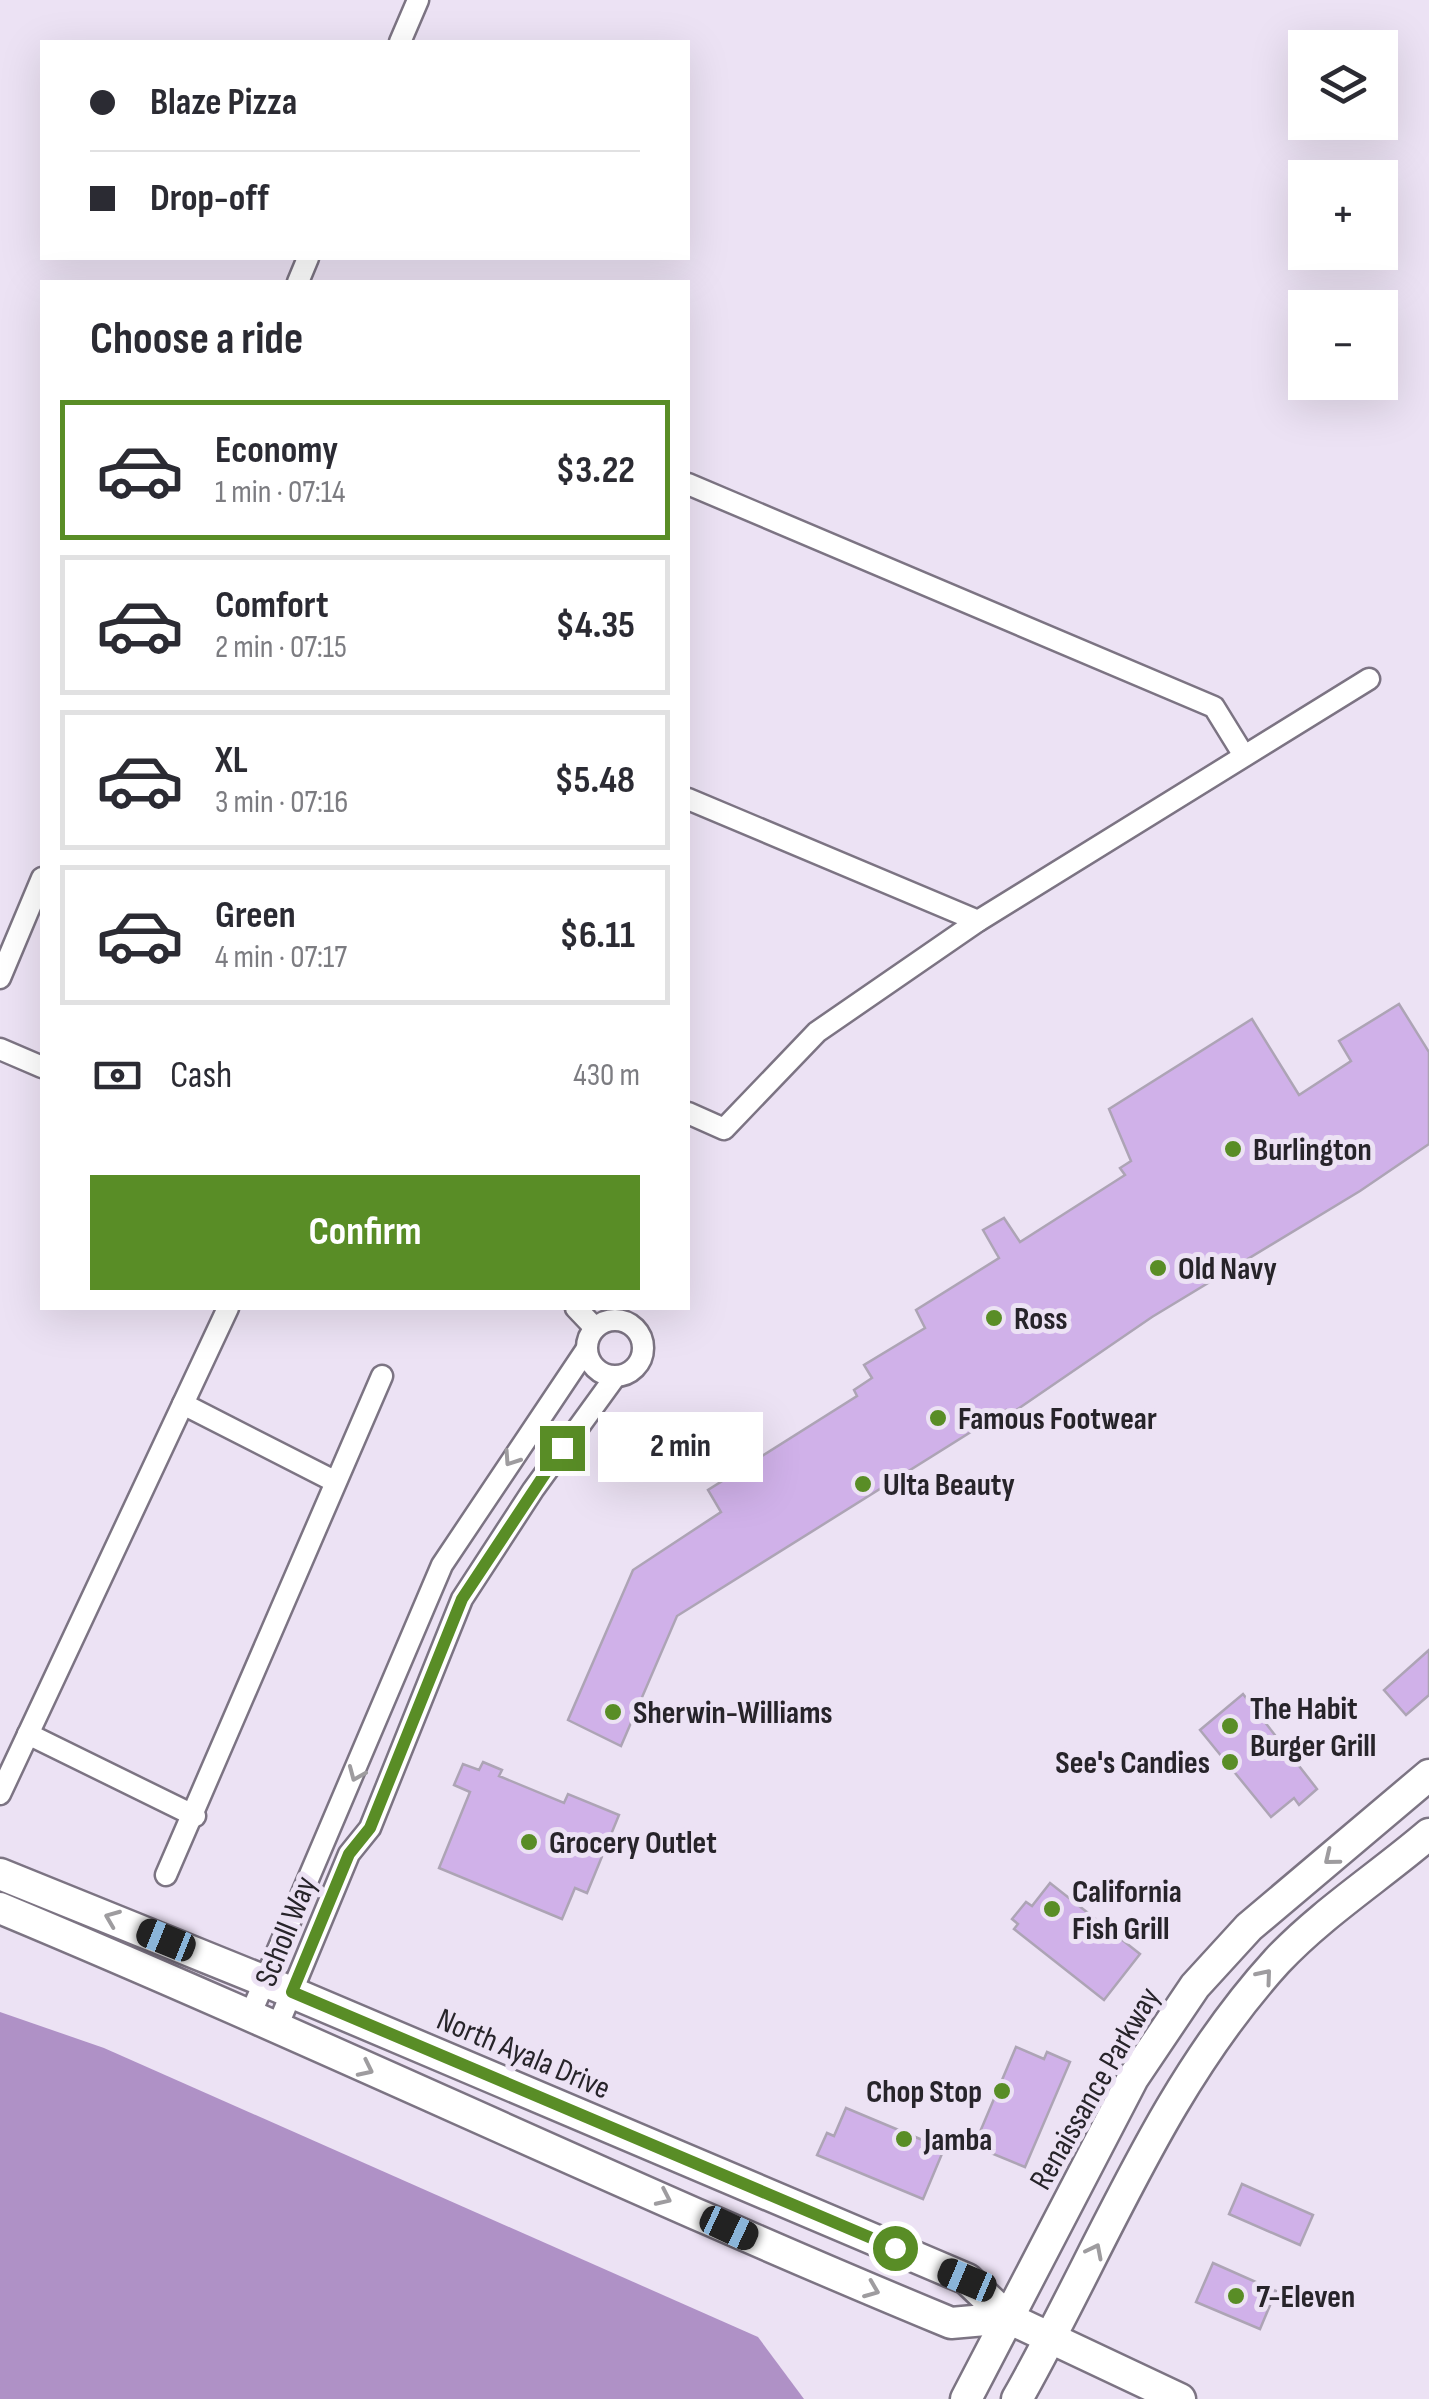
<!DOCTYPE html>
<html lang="en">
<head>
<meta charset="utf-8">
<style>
	body { margin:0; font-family:"Sofia Sans Condensed",sans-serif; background:#f2f2f3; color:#2b2b33; height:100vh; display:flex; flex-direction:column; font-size:38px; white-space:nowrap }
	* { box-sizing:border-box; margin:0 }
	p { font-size:32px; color:#7c7c81 }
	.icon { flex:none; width:55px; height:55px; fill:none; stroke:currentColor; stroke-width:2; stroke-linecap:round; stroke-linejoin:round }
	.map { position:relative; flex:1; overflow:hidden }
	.panel { position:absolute; left:40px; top:280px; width:650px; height:1030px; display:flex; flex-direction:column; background:#fff; border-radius:0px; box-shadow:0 10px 40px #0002 }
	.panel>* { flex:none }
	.hud { position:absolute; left:40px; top:40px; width:650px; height:220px; border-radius:0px; box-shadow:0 10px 40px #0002; display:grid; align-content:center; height:220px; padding:0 50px; background:#fff }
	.controls { position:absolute; left:1288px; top:30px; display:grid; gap:20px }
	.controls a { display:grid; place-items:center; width:110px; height:110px; border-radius:0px; background:#fff; box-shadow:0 10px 40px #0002; font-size:50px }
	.end { position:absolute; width:45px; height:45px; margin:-22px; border:12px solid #598d26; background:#fff; box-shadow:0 0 0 5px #fff }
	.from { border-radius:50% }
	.bubble { position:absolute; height:70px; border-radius:0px; background:#fff; box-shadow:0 10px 40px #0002; font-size:32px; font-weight:700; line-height:70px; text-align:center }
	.car { position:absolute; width:30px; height:60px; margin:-30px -15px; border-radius:12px; box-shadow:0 0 8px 2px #0007; background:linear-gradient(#222 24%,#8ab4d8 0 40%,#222 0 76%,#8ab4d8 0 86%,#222 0) }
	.hud b { display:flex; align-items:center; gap:35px; height:95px; font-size:38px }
	.hud b+b { border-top:2px solid #e1e1e2 }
	.hud i { width:25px; height:25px; background:#2b2b33 }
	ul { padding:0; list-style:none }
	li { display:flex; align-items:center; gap:30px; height:140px; margin:0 20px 15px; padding:0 30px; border:5px solid #e1e1e2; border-radius:0px }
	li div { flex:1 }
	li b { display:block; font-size:38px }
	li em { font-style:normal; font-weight:700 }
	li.on { border-color:#598d26 }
	li>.icon { width:90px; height:90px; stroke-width:1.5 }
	h2 { padding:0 50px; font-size:45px; line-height:120px }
	.pay { display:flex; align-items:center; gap:25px; height:110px; padding:0 50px; font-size:38px }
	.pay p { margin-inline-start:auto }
	.primary-button { display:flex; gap:20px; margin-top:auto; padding:20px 50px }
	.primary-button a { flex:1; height:115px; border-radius:0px; background:#598d26; color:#fff; font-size:40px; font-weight:700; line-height:115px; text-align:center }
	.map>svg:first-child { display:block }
	.water { fill:#af91c6 }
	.building { fill:#d0b1e9; stroke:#ada4b5; stroke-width:2.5 }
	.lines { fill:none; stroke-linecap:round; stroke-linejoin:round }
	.street-casing { stroke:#7c7483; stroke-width:25 }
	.secondary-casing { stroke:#7c7483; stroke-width:35 }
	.street { stroke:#fff; stroke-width:20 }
	.secondary { stroke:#fff; stroke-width:30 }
	.oneway { stroke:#9e9c9f }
	.route { stroke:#598d26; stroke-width:12 }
	.poi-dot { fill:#598d26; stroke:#ece2f4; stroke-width:4 }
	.labels { text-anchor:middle; stroke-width:10; stroke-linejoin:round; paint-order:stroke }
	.poi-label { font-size:32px; font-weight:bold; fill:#27242a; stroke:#ece2f4; text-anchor:start }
	.street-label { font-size:32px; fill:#27242a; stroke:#ece2f4 }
</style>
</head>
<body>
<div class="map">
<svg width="1429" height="2399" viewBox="0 0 1429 2399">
	<rect width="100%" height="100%" fill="#ece2f4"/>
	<polygon class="water" points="0,2012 104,2048 758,2337 804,2399 0,2399"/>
	<g class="building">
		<polygon points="1399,1004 1429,1052 1429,1144 1360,1191 1152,1317 1009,1415 1006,1410 677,1616 621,1746 568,1720 633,1570 721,1512 708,1490 857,1396 854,1390 872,1378 864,1365 925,1328 916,1310 999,1258 983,1230 1004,1218 1020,1242 1125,1175 1120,1168 1131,1161 1109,1109 1252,1019 1299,1095 1351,1061 1339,1041"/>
		<polygon points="1429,1650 1429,1695 1406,1715 1384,1690"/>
		<polygon points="1243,1694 1317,1789 1299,1805 1294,1798 1271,1817 1200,1730"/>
		<polygon points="483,1762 502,1770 499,1776 564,1803 568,1794 619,1815 587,1893 575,1888 562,1919 439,1868 470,1792 454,1785 463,1764 479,1770"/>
		<polygon points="1050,1883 1140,1954 1104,2000 1014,1929 1018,1924 1012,1919 1026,1902 1032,1906"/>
		<polygon points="1016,2047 1044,2059 1047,2052 1070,2062 1025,2167 974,2146"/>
		<polygon points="846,2108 944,2149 923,2199 817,2155 827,2133 834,2136"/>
		<polygon points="1242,2184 1313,2215 1300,2245 1229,2214"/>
		<polygon points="1213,2263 1276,2291 1260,2329 1196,2302"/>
	</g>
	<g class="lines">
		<defs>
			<g id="street">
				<polyline points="400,42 418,0"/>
				<polyline points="298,282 308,258"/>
				<polyline points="688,484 1214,707 1243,754"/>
				<polyline points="688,799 978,921"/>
				<polyline points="0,978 42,878"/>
				<polyline points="0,1049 42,1067"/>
				<polyline points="688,1113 724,1129 817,1032 978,921 1369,679"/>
				<polyline points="576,1308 595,1328"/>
				<circle cx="615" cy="1348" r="28"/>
				<polyline points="183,1404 334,1481"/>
				<polyline points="28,1734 195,1816"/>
				<polyline points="0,1794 228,1308"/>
				<polyline points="166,1875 382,1376"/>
				<polyline points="251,2013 442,1565 586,1350"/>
				<polyline points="278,2025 349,1854 370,1828 462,1599 533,1490 615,1377"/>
			</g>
			<g id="secondary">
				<polyline points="0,1874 267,1982 967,2279 1008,2318 1180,2399"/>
				<path d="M0,1908C319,2041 631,2191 951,2323L1008,2318"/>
				<polyline points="966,2399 1133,2078 1195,1986 1249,1927 1429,1775"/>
				<path d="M1017,2399C1101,2251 1161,2088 1277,1961C1321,1914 1380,1876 1429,1834"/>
			</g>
		</defs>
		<use href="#street" class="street-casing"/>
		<use href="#secondary" class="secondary-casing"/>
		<use href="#street" class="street"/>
		<use href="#secondary" class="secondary"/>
	</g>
	<defs><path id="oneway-chevron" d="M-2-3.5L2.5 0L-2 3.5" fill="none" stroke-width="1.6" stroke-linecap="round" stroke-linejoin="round" transform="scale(2.5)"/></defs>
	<g class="oneway">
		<use href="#oneway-chevron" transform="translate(511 1459) rotate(124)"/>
		<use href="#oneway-chevron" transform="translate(356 1774) rotate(113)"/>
		<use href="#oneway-chevron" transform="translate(1331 1858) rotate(141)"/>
		<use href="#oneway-chevron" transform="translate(112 1918) rotate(-158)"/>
		<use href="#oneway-chevron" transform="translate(1265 1976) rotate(-50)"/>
		<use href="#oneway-chevron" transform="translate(366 2069) rotate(26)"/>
		<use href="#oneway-chevron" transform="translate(664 2198) rotate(25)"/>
		<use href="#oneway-chevron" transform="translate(1095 2251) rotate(-63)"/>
		<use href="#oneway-chevron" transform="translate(872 2290) rotate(22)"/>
	</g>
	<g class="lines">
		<polyline class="route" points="562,1448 462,1599 370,1828 349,1854 292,1992 895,2248"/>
	</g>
	<g class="poi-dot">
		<circle cx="1233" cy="1149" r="10"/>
		<circle cx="1158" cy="1268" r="10"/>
		<circle cx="994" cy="1318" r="10"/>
		<circle cx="938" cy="1418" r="10"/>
		<circle cx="863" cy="1484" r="10"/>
		<circle cx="613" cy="1712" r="10"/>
		<circle cx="1230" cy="1726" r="10"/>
		<circle cx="1230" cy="1762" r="10"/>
		<circle cx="529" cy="1842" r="10"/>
		<circle cx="1052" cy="1909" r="10"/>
		<circle cx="1002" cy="2091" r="10"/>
		<circle cx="904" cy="2139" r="10"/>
		<circle cx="1236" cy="2296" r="10"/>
	</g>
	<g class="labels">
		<g class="poi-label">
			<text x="1253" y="1160">Burlington</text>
			<text x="1178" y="1279">Old Navy</text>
			<text x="1014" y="1329">Ross</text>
			<text x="958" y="1429">Famous Footwear</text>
			<text x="883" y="1495">Ulta Beauty</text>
			<text x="1250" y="1719">The Habit<tspan x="1250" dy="37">Burger Grill</tspan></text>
			<text x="633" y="1723">Sherwin-Williams</text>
			<text x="1210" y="1773" text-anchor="end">See's Candies</text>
			<text x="549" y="1853">Grocery Outlet</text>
			<text x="1072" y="1902">California<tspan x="1072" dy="37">Fish Grill</tspan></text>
			<text x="982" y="2102" text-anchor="end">Chop Stop</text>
			<text x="924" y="2150">Jamba</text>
			<text x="1256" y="2307">7-Eleven</text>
		</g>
		<g class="street-label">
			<text transform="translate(285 1931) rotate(-68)" y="11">Scholl Way</text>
			<text transform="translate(524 2053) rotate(23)" y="11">North Ayala Drive</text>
			<text transform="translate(1094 2088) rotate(-60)" y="11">Renaissance Parkway</text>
		</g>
	</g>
</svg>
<div class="controls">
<a><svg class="icon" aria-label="layers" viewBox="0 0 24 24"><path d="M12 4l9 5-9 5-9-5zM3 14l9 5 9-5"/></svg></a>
<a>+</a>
<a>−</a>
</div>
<i class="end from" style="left:895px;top:2248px"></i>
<i class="end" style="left:562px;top:1448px"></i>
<div class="bubble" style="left:598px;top:1412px;width:165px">2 min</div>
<i class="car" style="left:166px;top:1940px;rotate:292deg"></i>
<i class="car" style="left:729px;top:2228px;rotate:115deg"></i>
<i class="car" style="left:967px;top:2280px;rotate:293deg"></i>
<div class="hud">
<b><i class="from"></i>Blaze Pizza</b>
<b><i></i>Drop-off</b>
</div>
<section class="panel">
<h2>Choose a ride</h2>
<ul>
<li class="on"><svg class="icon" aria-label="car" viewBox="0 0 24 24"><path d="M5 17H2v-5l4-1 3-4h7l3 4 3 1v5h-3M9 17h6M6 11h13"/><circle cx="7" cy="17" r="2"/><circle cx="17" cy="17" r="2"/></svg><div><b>Economy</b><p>1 min · 07:14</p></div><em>$3.22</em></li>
<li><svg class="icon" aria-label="car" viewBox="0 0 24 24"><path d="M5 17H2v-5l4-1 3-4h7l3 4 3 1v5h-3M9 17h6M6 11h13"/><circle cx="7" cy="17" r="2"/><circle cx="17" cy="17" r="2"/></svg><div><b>Comfort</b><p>2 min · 07:15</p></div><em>$4.35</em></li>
<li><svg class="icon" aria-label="car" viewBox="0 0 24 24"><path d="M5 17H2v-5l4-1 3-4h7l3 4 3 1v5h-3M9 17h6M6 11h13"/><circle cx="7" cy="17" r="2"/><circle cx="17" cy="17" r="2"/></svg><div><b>XL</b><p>3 min · 07:16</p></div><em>$5.48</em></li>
<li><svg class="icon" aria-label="car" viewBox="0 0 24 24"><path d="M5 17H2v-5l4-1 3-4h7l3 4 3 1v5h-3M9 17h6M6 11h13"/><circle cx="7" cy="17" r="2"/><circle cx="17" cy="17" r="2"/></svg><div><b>Green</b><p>4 min · 07:17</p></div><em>$6.11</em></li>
</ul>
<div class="pay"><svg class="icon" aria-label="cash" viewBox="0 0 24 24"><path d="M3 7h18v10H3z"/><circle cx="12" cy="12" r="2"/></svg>Cash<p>430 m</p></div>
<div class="primary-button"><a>Confirm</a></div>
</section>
</div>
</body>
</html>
